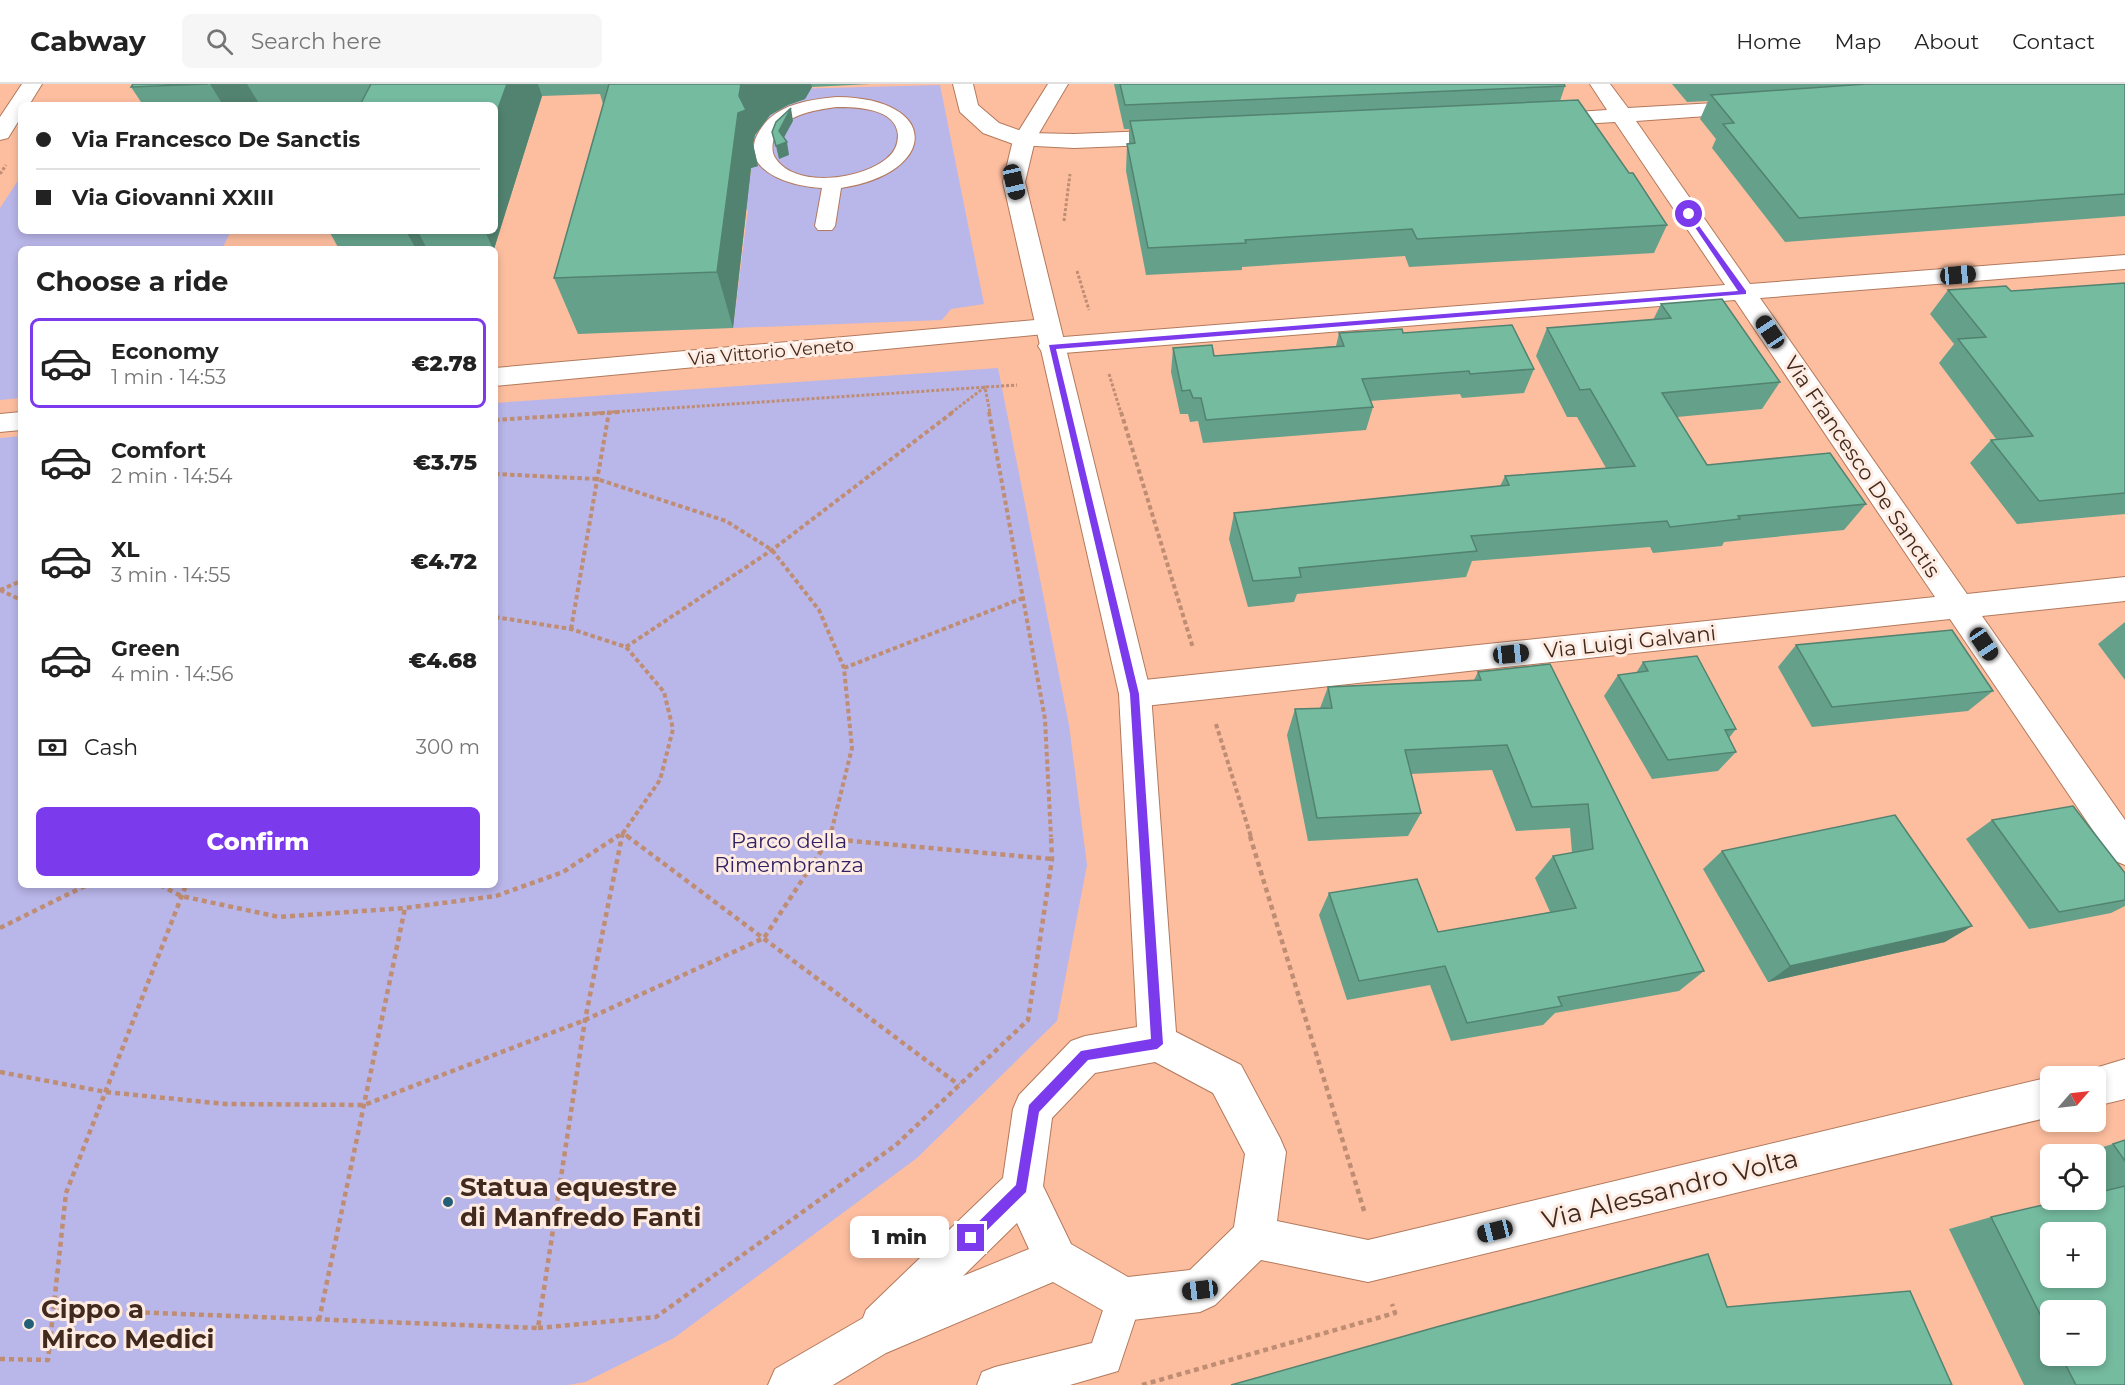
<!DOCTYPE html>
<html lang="en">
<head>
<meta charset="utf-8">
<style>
	body { margin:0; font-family:Montserrat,sans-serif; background:#f6f6f6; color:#222; height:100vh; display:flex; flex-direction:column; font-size:22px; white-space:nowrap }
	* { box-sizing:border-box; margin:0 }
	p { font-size:20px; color:#767676 }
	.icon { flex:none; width:33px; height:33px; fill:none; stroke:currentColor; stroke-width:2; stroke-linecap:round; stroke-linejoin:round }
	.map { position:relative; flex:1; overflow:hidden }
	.side { position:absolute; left:18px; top:162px; width:480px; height:642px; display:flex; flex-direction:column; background:#fff; border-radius:9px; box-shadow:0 3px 9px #0003 }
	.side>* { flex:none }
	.hud { position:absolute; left:18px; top:18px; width:480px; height:132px; border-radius:9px; box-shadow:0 3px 9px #0003; display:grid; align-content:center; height:132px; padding:0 18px; background:#fff }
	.needle { width:39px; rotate:62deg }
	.tools { position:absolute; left:2040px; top:982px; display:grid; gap:12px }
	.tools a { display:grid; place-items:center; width:66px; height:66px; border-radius:9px; background:#fff; box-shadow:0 3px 9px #0003; font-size:30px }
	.end { position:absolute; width:27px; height:27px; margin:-14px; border:8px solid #7c3aed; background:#fff; box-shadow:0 0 0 3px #fff }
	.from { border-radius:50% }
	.bubble { position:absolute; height:42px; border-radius:9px; background:#fff; box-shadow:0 3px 9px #0003; font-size:20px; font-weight:800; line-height:42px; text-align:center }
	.car { position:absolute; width:18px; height:36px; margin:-18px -9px; border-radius:8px; box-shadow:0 0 4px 2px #0007; background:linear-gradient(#222 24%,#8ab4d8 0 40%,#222 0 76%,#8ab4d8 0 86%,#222 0) }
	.hud b { display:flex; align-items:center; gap:21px; height:57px; font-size:22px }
	.hud b+b { border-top:2px solid #e0e0e0 }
	.hud i { width:15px; height:15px; background:#222 }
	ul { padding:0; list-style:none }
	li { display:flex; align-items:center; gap:18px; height:90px; margin:0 12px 9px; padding:0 6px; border:3px solid transparent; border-radius:9px }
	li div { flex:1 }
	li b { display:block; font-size:22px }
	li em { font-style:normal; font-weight:800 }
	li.on { border-color:#7c3aed }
	li>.icon { width:54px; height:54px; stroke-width:1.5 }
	h2 { padding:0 18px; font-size:27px; line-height:72px }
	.pay { display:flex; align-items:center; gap:15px; height:66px; padding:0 18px; font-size:22px }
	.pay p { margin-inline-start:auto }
	.button { display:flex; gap:12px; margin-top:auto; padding:12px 18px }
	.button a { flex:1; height:69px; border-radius:9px; background:#7c3aed; color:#fff; font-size:24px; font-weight:800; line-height:69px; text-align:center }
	header { display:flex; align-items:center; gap:36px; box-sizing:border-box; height:84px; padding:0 30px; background:#fff; border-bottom:2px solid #e0e0e0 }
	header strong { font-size:28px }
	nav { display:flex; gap:33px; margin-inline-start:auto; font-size:21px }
	.search { width:420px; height:54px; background:#f6f6f6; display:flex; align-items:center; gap:15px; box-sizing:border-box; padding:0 21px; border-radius:9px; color:#767676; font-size:22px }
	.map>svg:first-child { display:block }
	.green { fill:#b9b6e9 }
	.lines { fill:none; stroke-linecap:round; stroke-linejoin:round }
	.service-casing { stroke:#b3795c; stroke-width:2 }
	.minor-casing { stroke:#b3795c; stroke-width:2 }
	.tertiary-casing { stroke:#b3795c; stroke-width:2 }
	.path-far2 { stroke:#bf8d74; stroke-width:3; stroke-dasharray:3 2; stroke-linecap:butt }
	.path-far1 { stroke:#bf8d74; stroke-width:4; stroke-dasharray:4.5 3; stroke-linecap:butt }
	.path { stroke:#bf8d74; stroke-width:4.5; stroke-dasharray:5 4; stroke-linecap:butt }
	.service { fill:#fff; fill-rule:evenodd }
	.minor { fill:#fff; fill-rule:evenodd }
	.tertiary { fill:#fff; fill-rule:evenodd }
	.wall { fill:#65a18a; fill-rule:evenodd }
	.shaded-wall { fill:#528370 }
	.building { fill:#75bba0; stroke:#528370; stroke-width:1.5; fill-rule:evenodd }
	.route { fill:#7c3aed }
	.poi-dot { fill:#236077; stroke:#feebe1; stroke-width:2 }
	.labels { text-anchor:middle; stroke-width:6; stroke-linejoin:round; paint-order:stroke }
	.far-street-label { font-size:18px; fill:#41291d; stroke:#feebe1 }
	.street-label { font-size:21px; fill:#41291d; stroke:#feebe1 }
	.park-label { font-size:21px; fill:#2f2164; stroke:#feebe1 }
	.near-poi-label { font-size:26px; font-weight:bold; fill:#41291d; stroke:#feebe1; text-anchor:start }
	.near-street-label { font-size:26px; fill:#41291d; stroke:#feebe1 }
</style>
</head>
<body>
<header>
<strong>Cabway</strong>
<div class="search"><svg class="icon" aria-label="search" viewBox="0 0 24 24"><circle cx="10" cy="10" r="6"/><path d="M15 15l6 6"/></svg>Search here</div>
<nav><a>Home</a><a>Map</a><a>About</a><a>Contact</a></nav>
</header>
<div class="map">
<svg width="2125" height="1301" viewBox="0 0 2125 1301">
	<rect width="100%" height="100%" fill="#fdbe9f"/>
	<g class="green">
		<polygon points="940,1 984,220 951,225 942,236 733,244 748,125 719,126 724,92 751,91 751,38 715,7"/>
		<polygon points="21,92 21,147 224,147 230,149 222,165 21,165 21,314 0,316 0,124"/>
		<polygon points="998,284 1069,641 1087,781 1057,937 917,1074 674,1254 585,1298 568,1301 0,1301 0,354 21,352 21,801 495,801 495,319"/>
	</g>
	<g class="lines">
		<defs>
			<g id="service">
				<path d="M837,13C941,14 939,89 841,104L835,142L832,146H818L815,142L822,104C798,103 745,91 755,56C759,46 766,36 775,30C792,18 816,15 837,13ZM837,23C857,23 896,24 898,51C898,61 894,69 886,75C862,95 797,105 776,75C772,70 772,63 773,58C779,31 814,26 837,23Z"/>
				<polygon points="1124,1197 1137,1202 1142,1215 1118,1287 1070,1301 977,1301 982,1288 995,1283 1092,1259 1111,1202"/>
			</g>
			<g id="minor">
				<polygon points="22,0 42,0 29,21 21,21 21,33 8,54 0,56 0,33"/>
				<polygon points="953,0 973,0 978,21 999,39 1027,49 1074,50 1174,46 1182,48 1185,53 1182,58 1174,60 1074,64 1016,61 983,49 960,28"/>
				<polygon points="1590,0 1610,0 1628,24 1749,17 1757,18 1760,23 1757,28 1749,29 1636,37 1750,200 2125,171 2125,185 1760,214 1967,510 2125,493 2125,517 1982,532 2125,736 2125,781 2113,776 1950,535 1135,623 1124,619 1119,610 1124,601 1135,597 1935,513 1735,216 1051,270 1042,268 1038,262 1042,256 1051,254 1725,201 1615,38 1546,42 1538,41 1535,36 1538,31 1546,30 1607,26"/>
				<polygon points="1046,235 1055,237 1059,243 1055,249 495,302 495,284"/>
				<polygon points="21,328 21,346 0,348 0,330"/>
			</g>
			<g id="tertiary">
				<path d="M1048,0H1068L1035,56L1025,98L1151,610L1176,948L1241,981L1280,1054L1286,1068L1277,1137L1368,1156L2050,993V1033L1368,1198L1261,1176L1215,1221L1200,1228L1124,1237L1109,1230L1053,1198L886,1269L833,1301H768L775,1285L863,1234L866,1226L1003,1094L1013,1025L1019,1011L1071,957L1085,952L1137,943L1119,610L1003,98L1013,56ZM1155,978L1213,1009L1245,1070L1234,1143L1190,1186L1128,1193L1071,1160L1043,1102L1052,1034L1095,989ZM1017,1139L1029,1165L963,1192Z"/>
				<polygon points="2125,975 2125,1015 2096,1022 2096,993 2080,993 2082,988"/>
			</g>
		</defs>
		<use href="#service" class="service-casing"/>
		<use href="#minor" class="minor-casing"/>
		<use href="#tertiary" class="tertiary-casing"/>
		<g class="path-far2">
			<polyline points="0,90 6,81"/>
			<polyline points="1064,137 1070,90"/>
			<polyline points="1077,187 1089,226"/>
			<polyline points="1109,290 1121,329"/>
			<polyline points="597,329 1017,301"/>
			<polyline points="951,329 985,303 990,329"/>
		</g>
		<g class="path-far1">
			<polyline points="989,328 1045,635 1051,753"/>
			<polyline points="1121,328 1193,564"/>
			<polyline points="495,336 620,328"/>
			<polyline points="495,390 597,395 726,437 772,466 819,526 844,584 852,664 830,753"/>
			<polyline points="0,506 21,516"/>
			<polyline points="0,506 21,497"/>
			<polyline points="495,533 571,545 626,563 664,608 673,645 660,696 623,749 616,753"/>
			<polyline points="571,545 609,328"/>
			<polyline points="626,563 772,466 953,328"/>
			<polyline points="844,584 1023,514"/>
			<polyline points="1216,640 1251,753"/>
			<polyline points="622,753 623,749 629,753"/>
		</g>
		<g class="path">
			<polyline points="627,752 959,1001"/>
			<polyline points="1250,752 1365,1130"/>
			<polyline points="830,755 1052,775"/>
			<polyline points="160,801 181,812 279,833 405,824 496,812 563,788 618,752"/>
			<polyline points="0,844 87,801"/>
			<polyline points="0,988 106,1008 225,1020 364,1021 585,936 764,854 831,752"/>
			<polyline points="55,1225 538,1244 585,936 622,752"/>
			<polyline points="319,1236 405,824"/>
			<polyline points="538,1244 656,1233 896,1061 1028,936 1052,775 1051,752"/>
			<polyline points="0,1275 48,1276 66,1109 186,801"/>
			<polyline points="1142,1301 1395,1229 1392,1220"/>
		</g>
		<use href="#service" class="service"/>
		<use href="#minor" class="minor"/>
		<use href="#tertiary" class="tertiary"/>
	</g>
	<g class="wall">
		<polygon points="133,0 871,0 812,3 805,15 788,21 770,31 755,51 753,60 758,82 751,84 733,244 578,250 554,194 603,20 600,10 542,12 494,165 339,165 329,147 495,147 495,21 361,20 143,21 131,3"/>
		<polygon points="1114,0 1564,0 1565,2 1560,17 1629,89 1667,141 1654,169 1409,183 1405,172 1242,183 1242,186 1146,191 1126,87 1127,60 1129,60 1129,45 1124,45"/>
		<polygon points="1672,0 2125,0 2125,132 1785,158 1712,64 1716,55 1700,35 1708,17 1687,18"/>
		<polygon points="2125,199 2125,430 2017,440 1970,379 1991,356 1996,355 1939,279 1954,260 1930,230 1948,206 2011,207"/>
		<polygon points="1661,220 1780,298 1762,325 1677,333 1707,381 1866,420 1844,446 1724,458 1722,462 1653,469 1650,463 1472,477 1466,493 1297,510 1294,518 1248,523 1229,455 1234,429 1500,402 1505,392 1606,384 1577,333 1567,333 1536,272 1547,244 1653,236"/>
		<polygon points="1339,249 1403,249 1534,285 1524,309 1462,314 1460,310 1370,317 1373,323 1366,346 1203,359 1198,337 1190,338 1188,330 1180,330 1171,288 1173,264 1214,272 1336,262"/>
		<polygon points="2125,538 2125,596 2098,560"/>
		<polygon points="1796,561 1993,607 1968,627 1812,643 1778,583"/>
		<polygon points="1643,578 1736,645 1729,654 1736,668 1718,687 1652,695 1604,612 1618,591 1636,589"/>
		<polygon points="1550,580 1704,887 1679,907 1555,929 1543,941 1451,957 1430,901 1347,916 1319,831 1329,809 1438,848 1550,828 1535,794 1553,772 1572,769 1570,744 1516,747 1492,686 1411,690 1421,729 1408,752 1308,757 1287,651 1295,625 1320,624 1328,603 1474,596 1478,588"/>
		<polygon points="1992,736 2125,789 2125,822 2111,829 2029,845 1966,755"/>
		<polygon points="1722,767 1945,858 1768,898 1703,785"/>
		<path d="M2125,1056V1301H2024L1949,1145L1991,1133L2096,1116V1071H2078ZM2050,1227L2096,1272H2050Z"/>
	</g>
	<g class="shaded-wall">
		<polygon points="210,0 247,0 260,21 223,21"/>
		<polygon points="507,0 538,0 542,12 494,165 493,165 485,147 495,147 495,33"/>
		<polygon points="741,0 811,0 812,3 805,15 788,21 770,31 755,51 753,60 758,82 751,84 733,244 717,188 739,12"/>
		<polygon points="791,24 793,37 781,59 779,47"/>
		<polygon points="787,58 789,71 779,75 776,62"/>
		<polygon points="406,147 418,147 427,165 416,165"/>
		<polygon points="1972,842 1945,858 1768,898 1790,882"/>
	</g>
	<g class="building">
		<polygon points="133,0 208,0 131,3"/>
		<polygon points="371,0 507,0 495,33 495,21 360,21"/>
		<polygon points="609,0 741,0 739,12 746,26 738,29 717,188 554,194"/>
		<polygon points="1120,0 1564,0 1565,2 1125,21"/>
		<polygon points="1866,0 2125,0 2125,110 1799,134 1723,40 1734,39 1711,11"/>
		<polygon points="1578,16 1629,89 1633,89 1667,141 1417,155 1412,145 1245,156 1246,159 1148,164 1127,60 1135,59 1130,37"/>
		<polygon points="791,24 779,47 787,58 776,62 772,48 776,38"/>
		<polygon points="2125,199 2125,409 2039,417 1991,356 2033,352 1958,255 1986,253 1948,206 2006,202 2011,207"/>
		<polygon points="1722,215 1780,298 1662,309 1707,381 1830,369 1866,420 1738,432 1740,435 1670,443 1667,437 1471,452 1477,467 1299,484 1301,493 1253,497 1234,429 1509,401 1505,392 1635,382 1590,305 1580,306 1547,244 1671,234 1661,220"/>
		<polygon points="1512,241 1534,285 1470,290 1469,287 1362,295 1373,323 1206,336 1201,314 1193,314 1190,306 1182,307 1173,264 1212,261 1214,272 1344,262 1339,249 1402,245 1403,249"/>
		<polygon points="1952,546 1993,607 1832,623 1796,561"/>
		<polygon points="1697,572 1736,645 1725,646 1736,668 1668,676 1618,591 1648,587 1643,578"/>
		<polygon points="1550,580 1704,887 1558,913 1562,922 1467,939 1445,882 1359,897 1329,809 1417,795 1438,848 1576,824 1553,772 1593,765 1588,720 1532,723 1507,661 1405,666 1421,729 1317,734 1295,625 1332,624 1328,603 1481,596 1478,588"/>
		<polygon points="2073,722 2125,789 2125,816 2059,828 1992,736"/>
		<polygon points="1895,731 1972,842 1790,882 1722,767"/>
		<polygon points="2125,1056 2125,1077 2113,1060"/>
		<path d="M2125,1102V1301H2076L2061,1272H2096V1227H2050V1250L1991,1133L2064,1116H2096V1109ZM2050,1149H2096V1194H2050Z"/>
		<polygon points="1708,1170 1727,1223 1910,1207 1952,1301 1231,1301 1440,1242"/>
	</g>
	<polygon class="route" points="1689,128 1746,207 1746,210 1056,265 1139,610 1163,960 1157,965 1088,976 1039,1028 1026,1108 975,1158 971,1160 967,1158 965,1154 967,1149 1016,1101 1029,1021 1081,967 1151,955 1130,610 1049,261 1738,207 1686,130"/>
	<g class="poi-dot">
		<circle cx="448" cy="1118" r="6"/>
		<circle cx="29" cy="1240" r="6"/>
	</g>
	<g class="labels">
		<g class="far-street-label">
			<text transform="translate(771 268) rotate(-5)" y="6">Via Vittorio Veneto</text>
		</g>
		<g class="street-label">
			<text transform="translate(1862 383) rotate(56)" y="7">Via Francesco De Sanctis</text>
			<text transform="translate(1630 558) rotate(-6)" y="7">Via Luigi Galvani</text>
		</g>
		<g class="park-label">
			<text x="789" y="764">Parco della<tspan x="789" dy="24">Rimembranza</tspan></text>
		</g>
		<g class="near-poi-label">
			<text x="460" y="1112">Statua equestre<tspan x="460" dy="30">di Manfredo Fanti</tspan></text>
			<text x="41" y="1234">Cippo a<tspan x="41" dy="30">Mirco Medici</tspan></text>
		</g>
		<g class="near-street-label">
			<text transform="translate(1670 1105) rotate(-14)" y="9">Via Alessandro Volta</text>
		</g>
	</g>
</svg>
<div class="tools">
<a><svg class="needle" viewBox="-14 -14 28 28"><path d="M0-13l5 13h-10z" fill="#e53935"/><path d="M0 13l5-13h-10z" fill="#767676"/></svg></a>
<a><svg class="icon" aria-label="locate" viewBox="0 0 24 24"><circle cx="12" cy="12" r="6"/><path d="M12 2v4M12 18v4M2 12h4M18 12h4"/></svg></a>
<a>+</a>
<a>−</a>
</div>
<i class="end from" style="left:1689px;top:130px"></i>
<i class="end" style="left:971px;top:1154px"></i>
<div class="bubble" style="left:850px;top:1132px;width:99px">1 min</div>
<i class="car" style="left:1014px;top:98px;rotate:167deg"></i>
<i class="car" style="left:1958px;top:191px;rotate:85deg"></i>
<i class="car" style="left:1770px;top:248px;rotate:326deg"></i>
<i class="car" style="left:1984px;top:560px;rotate:146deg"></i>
<i class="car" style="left:1511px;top:570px;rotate:84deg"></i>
<i class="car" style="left:1495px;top:1147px;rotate:256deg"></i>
<i class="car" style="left:1200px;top:1206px;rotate:263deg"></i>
<div class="hud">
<b><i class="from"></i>Via Francesco De Sanctis</b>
<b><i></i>Via Giovanni XXIII</b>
</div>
<section class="side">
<h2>Choose a ride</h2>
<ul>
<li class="on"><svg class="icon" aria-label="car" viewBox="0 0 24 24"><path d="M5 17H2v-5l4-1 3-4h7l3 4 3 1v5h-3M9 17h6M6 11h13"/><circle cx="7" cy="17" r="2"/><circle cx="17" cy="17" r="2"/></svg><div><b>Economy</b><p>1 min · 14:53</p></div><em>€2.78</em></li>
<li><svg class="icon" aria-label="car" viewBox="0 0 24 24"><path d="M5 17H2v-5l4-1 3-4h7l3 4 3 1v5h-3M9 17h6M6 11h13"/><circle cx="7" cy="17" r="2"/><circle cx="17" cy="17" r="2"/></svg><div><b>Comfort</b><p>2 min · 14:54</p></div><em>€3.75</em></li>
<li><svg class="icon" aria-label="car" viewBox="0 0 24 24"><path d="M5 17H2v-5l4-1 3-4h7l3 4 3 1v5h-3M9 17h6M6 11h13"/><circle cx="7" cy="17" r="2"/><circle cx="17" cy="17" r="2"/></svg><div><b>XL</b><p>3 min · 14:55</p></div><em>€4.72</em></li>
<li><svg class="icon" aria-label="car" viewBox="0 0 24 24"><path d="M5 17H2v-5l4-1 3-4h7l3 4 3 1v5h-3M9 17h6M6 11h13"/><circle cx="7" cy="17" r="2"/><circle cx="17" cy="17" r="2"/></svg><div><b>Green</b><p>4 min · 14:56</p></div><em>€4.68</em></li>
</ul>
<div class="pay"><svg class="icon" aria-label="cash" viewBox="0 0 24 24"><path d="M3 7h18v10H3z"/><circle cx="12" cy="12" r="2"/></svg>Cash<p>300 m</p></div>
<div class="button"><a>Confirm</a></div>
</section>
</div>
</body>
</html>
